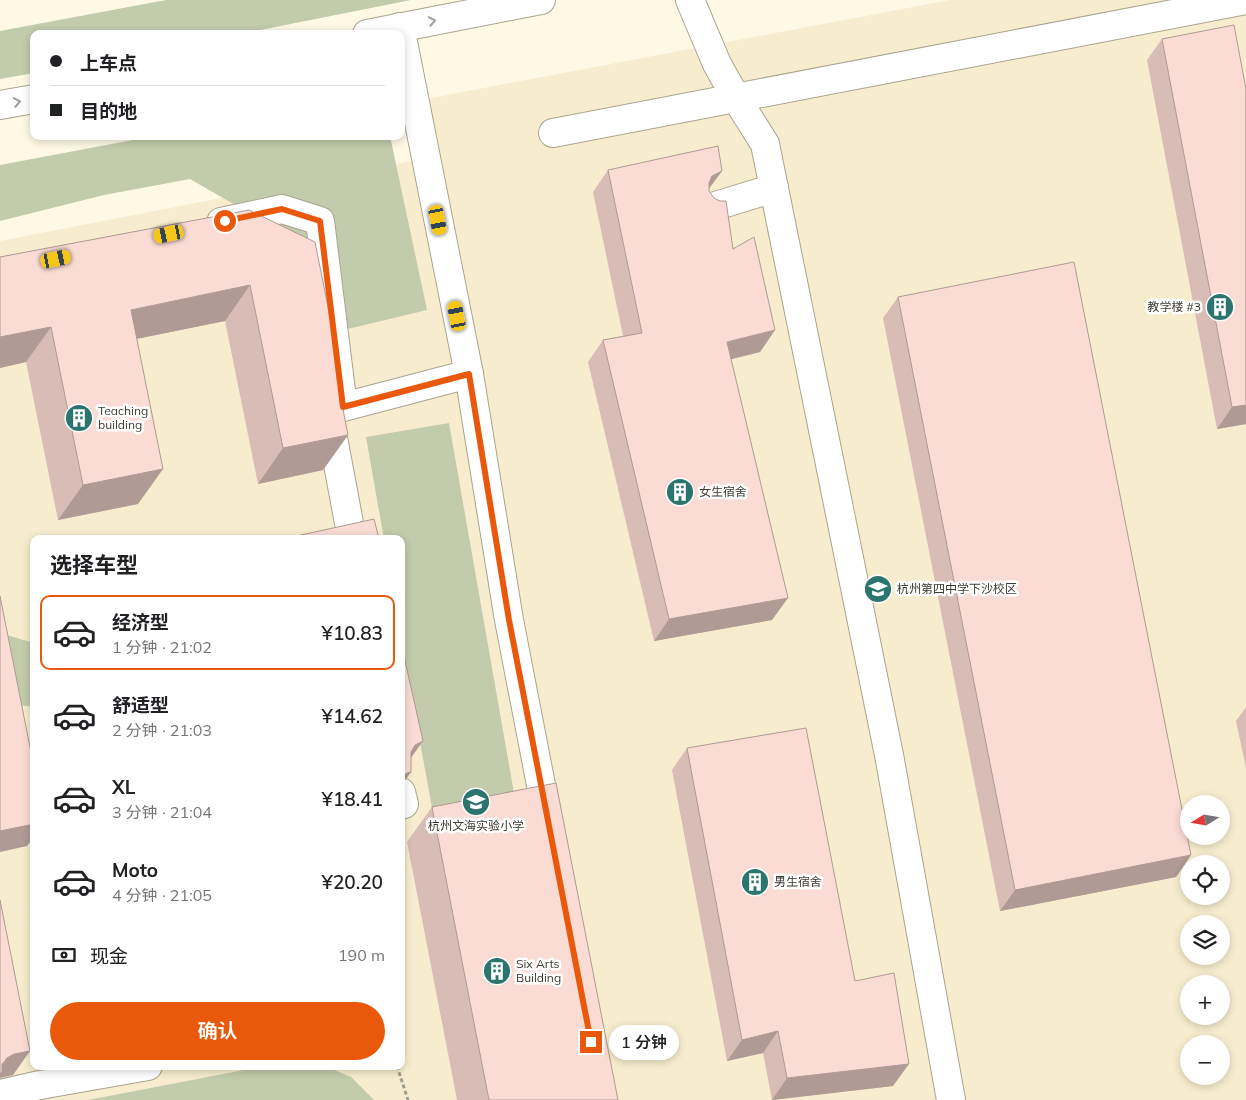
<!DOCTYPE html>
<html lang="zh">
<head>
<meta charset="utf-8">
<style>
	body { margin:0; font-family:Mulish,"Noto Sans SC",sans-serif; background:#f2f2f2; color:#202124; height:100vh; display:flex; flex-direction:column; font-size:19px; white-space:nowrap }
	* { box-sizing:border-box; margin:0 }
	p { font-size:16px; color:#757577 }
	.icon { flex:none; width:28px; height:28px; fill:none; stroke:currentColor; stroke-width:2; stroke-linecap:round; stroke-linejoin:round }
	.map { position:relative; flex:1; overflow:hidden }
	.panel { position:absolute; left:30px; top:535px; width:375px; height:535px; display:flex; flex-direction:column; background:#fff; border-radius:10px; box-shadow:0 2px 8px #0003 }
	.panel>* { flex:none }
	.hud { position:absolute; left:30px; top:30px; width:375px; height:110px; border-radius:10px; box-shadow:0 2px 8px #0003; display:grid; align-content:center; height:110px; padding:0 20px; background:#fff }
	.needle { width:32px; rotate:259deg }
	.fabs { position:absolute; left:1180px; top:795px; display:grid; gap:10px }
	.fabs a { display:grid; place-items:center; width:50px; height:50px; border-radius:50%; background:#fff; box-shadow:0 2px 8px #0003; font-size:25px }
	.end { position:absolute; width:22px; height:22px; margin:-11px; border:6px solid #ea580c; background:#fff; box-shadow:0 0 0 2px #fff }
	.from { border-radius:50% }
	.bubble { position:absolute; height:35px; border-radius:18px; background:#fff; box-shadow:0 2px 8px #0003; font-size:16px; font-weight:600; line-height:35px; text-align:center }
	.car { position:absolute; width:15px; height:30px; margin:-15px -8px; border-radius:6px; box-shadow:0 0 4px 1px #0007; background:linear-gradient(#f5c518 24%,#345 0 40%,#f5c518 0 76%,#345 0 86%,#f5c518 0) }
	.hud b { display:flex; align-items:center; gap:18px; height:48px; font-size:19px }
	.hud b+b { border-top:1px solid #e0e0e0 }
	.hud i { width:12px; height:12px; background:#202124 }
	ul { padding:0; list-style:none }
	li { display:flex; align-items:center; gap:15px; height:75px; margin:0 10px 8px; padding:0 10px; border:2px solid transparent; border-radius:10px }
	li div { flex:1 }
	li b { display:block; font-size:19px }
	li em { font-style:normal; font-weight:600 }
	li.active { border-color:#ea580c }
	li>.icon { width:45px; height:45px; stroke-width:1.5 }
	h2 { padding:0 20px; font-size:22px; line-height:60px }
	.pay { display:flex; align-items:center; gap:12px; height:55px; padding:0 20px; font-size:19px }
	.pay p { margin-inline-start:auto }
	.cta { display:flex; gap:10px; margin-top:auto; padding:10px 20px }
	.cta a { flex:1; height:58px; border-radius:30px; background:#ea580c; color:#fff; font-size:20px; font-weight:600; line-height:58px; text-align:center }
	.map>svg:first-child { display:block }
	.built { fill:#f7edce; fill-rule:evenodd }
	.green { fill:#c2cbac }
	.lines { fill:none; stroke-linecap:round; stroke-linejoin:round }
	.minor-casing { stroke:#aaa48e; stroke-width:30 }
	.major-casing { stroke:#aaa48e; stroke-width:30 }
	.path { stroke:#a19d8e; stroke-width:3; stroke-dasharray:4 2.5; stroke-linecap:butt }
	.minor { stroke:#fff; stroke-width:28 }
	.major { stroke:#fff; stroke-width:28 }
	.wall { fill:#d7bdb6 }
	.shaded-wall { fill:#af9a94 }
	.building { fill:#fadcd4; stroke:#af9a94 }
	.oneway { stroke:#9e9c98 }
	.route { stroke:#ea580c; stroke-width:6 }
	.labels { text-anchor:middle; stroke-width:5; stroke-linejoin:round; paint-order:stroke }
	.poi-label { font-size:12px; fill:#3d3a31; stroke:#fff; text-anchor:start }
</style>
</head>
<body>
<div class="map">
<svg width="1246" height="1100" viewBox="0 0 1246 1100">
	<rect width="100%" height="100%" fill="#fef8e5"/>
	<path class="built" d="M950,0H1246V1100H0V241L427,158L431,98ZM34,539H401V1066H34ZM1189,804H1221V836H1189ZM1189,864H1221V896H1189ZM1189,924H1221V956H1189ZM1189,984H1221V1016H1189ZM1189,1044H1221V1076H1189Z"/>
	<g class="green">
		<polygon points="166,0 411,0 240,34 34,34 34,73 0,79 0,31"/>
		<polygon points="154,136 390,136 427,310 327,334 275,228 190,179 104,195 0,221 0,165"/>
		<polygon points="449,423 514,793 432,808 401,637 401,539 384,539 366,437"/>
		<polygon points="0,633 34,643 34,707 10,704"/>
		<polygon points="265,1066 325,1066 351,1077 374,1100 88,1100"/>
	</g>
	<g class="lines">
		<defs>
			<g id="minor">
				<polyline points="690,0 717,64 736,98 765,144 889,755 951,1100"/>
				<polyline points="553,133 1246,0"/>
				<polyline points="709,208 774,188"/>
				<polyline points="221,222 282,209 320,221 343,407"/>
				<polyline points="469,374 509,620 548,821"/>
				<polyline points="352,539 328,411 469,374 400,27"/>
				<polyline points="401,792 404,804 401,805"/>
				<polyline points="0,1094 40,1085 148,1066"/>
			</g>
			<g id="major">
				<polyline points="367,34 541,0"/>
				<polyline points="0,105 34,99"/>
			</g>
		</defs>
		<use href="#minor" class="minor-casing"/>
		<use href="#major" class="major-casing"/>
		<polyline class="path" points="397,1066 408,1100"/>
		<use href="#minor" class="minor"/>
		<use href="#major" class="major"/>
	</g>
	<g class="wall">
		<polygon points="1162,39 1246,424 1217,429 1147,60"/>
		<polygon points="608,170 722,171 709,189 709,191 733,249 775,330 760,352 731,359 772,620 654,641 588,362 603,340 623,336 593,192"/>
		<polygon points="249,210 338,371 337,378 348,435 323,470 258,484 225,321 137,339 138,504 58,520 26,362 0,368 0,257"/>
		<polygon points="898,297 1191,855 1176,877 1000,911 883,318"/>
		<polygon points="1246,707 1246,768 1236,721"/>
		<polygon points="687,748 855,981 893,1086 772,1100 763,1053 727,1061 672,770"/>
		<polygon points="432,807 618,1100 457,1100 407,842"/>
	</g>
	<g class="shaded-wall">
		<polygon points="722,171 706,192 697,198 712,176"/>
		<polygon points="250,285 225,321 106,345 131,310"/>
		<polygon points="51,327 26,362 0,368 0,337"/>
		<polygon points="775,330 760,352 712,364 727,342"/>
		<polygon points="1246,405 1246,424 1217,429 1232,407"/>
		<polygon points="348,435 323,470 258,484 283,448"/>
		<polygon points="163,469 138,504 58,520 83,485"/>
		<polygon points="788,598 772,620 654,641 669,619"/>
		<polygon points="423,741 401,772 401,765 415,745"/>
		<polygon points="411,772 401,786 401,775"/>
		<polygon points="34,824 34,837 27,846 0,852 0,831"/>
		<polygon points="1191,855 1176,877 1000,911 1015,890"/>
		<polygon points="778,1031 763,1053 727,1061 742,1040"/>
		<polygon points="30,1051 13,1075 0,1078 0,1068 7,1058 14,1054"/>
		<polygon points="909,1064 893,1086 772,1100 787,1078"/>
	</g>
	<g class="building">
		<polygon points="1234,25 1246,89 1246,405 1232,407 1162,39"/>
		<polygon points="718,146 722,171 712,176 709,183 709,191 714,198 720,201 726,201 733,249 754,237 775,330 727,342 788,598 669,619 603,340 642,333 608,170"/>
		<polygon points="249,210 315,242 340,367 338,371 337,378 348,435 283,448 250,285 131,310 163,469 83,485 51,327 0,337 0,257"/>
		<polygon points="1074,262 1191,855 1015,890 898,297"/>
		<polygon points="374,519 379,539 283,539"/>
		<polygon points="0,596 34,767 34,824 0,831"/>
		<polygon points="401,643 423,741 415,745 411,752 411,772 401,775"/>
		<polygon points="806,728 855,981 894,973 909,1064 787,1078 778,1031 742,1040 687,748"/>
		<polygon points="556,783 618,1100 489,1100 432,807"/>
		<polygon points="0,900 30,1051 14,1054 7,1058 2,1064 2,1073 0,1073"/>
	</g>
	<defs><path id="oneway-chevron" d="M-2-3.5L2.5 0L-2 3.5" fill="none" stroke-width="1.6" stroke-linecap="round" stroke-linejoin="round" transform="scale(1.25)"/></defs>
	<g class="oneway">
		<use href="#oneway-chevron" transform="translate(432 21) rotate(-11)"/>
		<use href="#oneway-chevron" transform="translate(17 102) rotate(-11)"/>
	</g>
	<g class="lines">
		<polyline class="route" points="225,221 282,209 320,221 343,407 469,374 509,620 591,1042"/>
	</g>
	<defs>
		<symbol id="building-disc" viewBox="-11 -11 22 22"><circle r="9.5" fill="#2c756f" stroke="#fff"/><path d="M-4-6H4V6H1V3H-1V6H-4ZM-2.5-4.3h1.7v1.8h-1.7ZM.8-4.3h1.7v1.8H.8ZM-2.5-1h1.7V.8h-1.7ZM.8-1h1.7V.8H.8Z" fill="#fff"/></symbol>
		<symbol id="school-disc" viewBox="-11 -11 22 22"><circle r="9.5" fill="#2c756f" stroke="#fff"/><path d="M0-5L7-2L0 1L-7-2ZM-4 1L0 2.5L4 1V4Q0 6-4 4Z" fill="#fff"/></symbol>
	</defs>
	<g fill-rule="evenodd">
		<use href="#building-disc" x="1204" y="291" width="32" height="32"/>
		<use href="#building-disc" x="63" y="402" width="32" height="32"/>
		<use href="#building-disc" x="664" y="476" width="32" height="32"/>
		<use href="#school-disc" x="862" y="573" width="32" height="32"/>
		<use href="#school-disc" x="460" y="786" width="32" height="32"/>
		<use href="#building-disc" x="739" y="866" width="32" height="32"/>
		<use href="#building-disc" x="481" y="955" width="32" height="32"/>
	</g>
	<g class="labels">
		<g class="poi-label">
			<text x="1201" y="311" text-anchor="end">教学楼 #3</text>
			<text x="98" y="415">Teaching<tspan x="98" dy="14">building</tspan></text>
			<text x="699" y="496">女生宿舍</text>
			<text x="897" y="593">杭州第四中学下沙校区</text>
			<text x="476" y="830" text-anchor="middle">杭州文海实验小学</text>
			<text x="774" y="886">男生宿舍</text>
			<text x="516" y="968">Six Arts<tspan x="516" dy="14">Building</tspan></text>
		</g>
	</g>
</svg>
<div class="fabs">
<a><svg class="needle" viewBox="-14 -14 28 28"><path d="M0-13l5 13h-10z" fill="#e53935"/><path d="M0 13l5-13h-10z" fill="#757577"/></svg></a>
<a><svg class="icon" aria-label="locate" viewBox="0 0 24 24"><circle cx="12" cy="12" r="6"/><path d="M12 2v4M12 18v4M2 12h4M18 12h4"/></svg></a>
<a><svg class="icon" aria-label="layers" viewBox="0 0 24 24"><path d="M12 4l9 5-9 5-9-5zM3 14l9 5 9-5"/></svg></a>
<a>+</a>
<a>−</a>
</div>
<i class="end from" style="left:225px;top:221px"></i>
<i class="end" style="left:591px;top:1042px"></i>
<div class="bubble" style="left:609px;top:1025px;width:70px">1 分钟</div>
<i class="car" style="left:438px;top:220px;rotate:169deg"></i>
<i class="car" style="left:169px;top:234px;rotate:258deg"></i>
<i class="car" style="left:56px;top:259px;rotate:78deg"></i>
<i class="car" style="left:457px;top:316px;rotate:349deg"></i>
<div class="hud">
<b><i class="from"></i>上车点</b>
<b><i></i>目的地</b>
</div>
<section class="panel">
<h2>选择车型</h2>
<ul>
<li class="active"><svg class="icon" aria-label="car" viewBox="0 0 24 24"><path d="M5 17H2v-5l4-1 3-4h7l3 4 3 1v5h-3M9 17h6M6 11h13"/><circle cx="7" cy="17" r="2"/><circle cx="17" cy="17" r="2"/></svg><div><b>经济型</b><p>1 分钟 · 21:02</p></div><em>¥10.83</em></li>
<li><svg class="icon" aria-label="car" viewBox="0 0 24 24"><path d="M5 17H2v-5l4-1 3-4h7l3 4 3 1v5h-3M9 17h6M6 11h13"/><circle cx="7" cy="17" r="2"/><circle cx="17" cy="17" r="2"/></svg><div><b>舒适型</b><p>2 分钟 · 21:03</p></div><em>¥14.62</em></li>
<li><svg class="icon" aria-label="car" viewBox="0 0 24 24"><path d="M5 17H2v-5l4-1 3-4h7l3 4 3 1v5h-3M9 17h6M6 11h13"/><circle cx="7" cy="17" r="2"/><circle cx="17" cy="17" r="2"/></svg><div><b>XL</b><p>3 分钟 · 21:04</p></div><em>¥18.41</em></li>
<li><svg class="icon" aria-label="car" viewBox="0 0 24 24"><path d="M5 17H2v-5l4-1 3-4h7l3 4 3 1v5h-3M9 17h6M6 11h13"/><circle cx="7" cy="17" r="2"/><circle cx="17" cy="17" r="2"/></svg><div><b>Moto</b><p>4 分钟 · 21:05</p></div><em>¥20.20</em></li>
</ul>
<div class="pay"><svg class="icon" aria-label="cash" viewBox="0 0 24 24"><path d="M3 7h18v10H3z"/><circle cx="12" cy="12" r="2"/></svg>现金<p>190 m</p></div>
<div class="cta"><a>确认</a></div>
</section>
</div>
</body>
</html>
